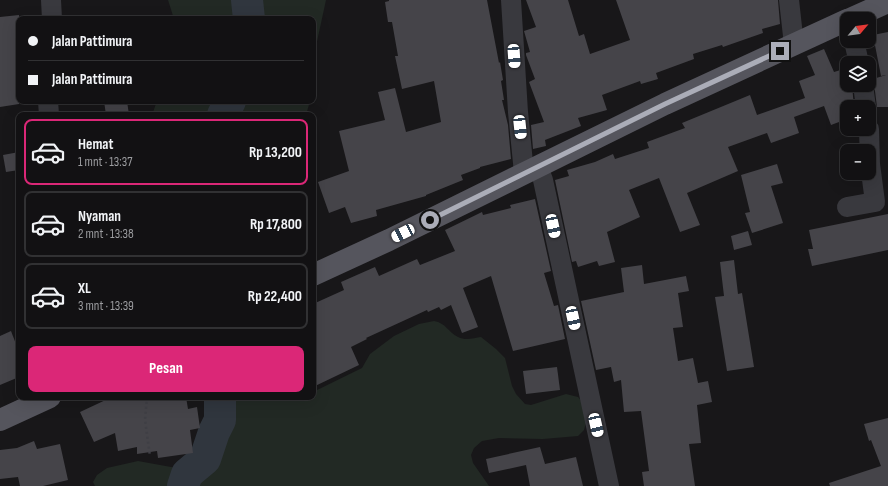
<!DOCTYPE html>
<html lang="id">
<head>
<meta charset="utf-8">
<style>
	body { margin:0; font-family:"Sofia Sans Condensed",sans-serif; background:#1b1a1c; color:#f1f3f6; height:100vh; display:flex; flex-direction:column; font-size:15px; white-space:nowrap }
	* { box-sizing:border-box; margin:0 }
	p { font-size:13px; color:#9c9da0 }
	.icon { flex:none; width:22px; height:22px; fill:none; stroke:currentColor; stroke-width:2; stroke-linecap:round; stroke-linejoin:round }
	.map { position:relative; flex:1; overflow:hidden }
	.drawer { position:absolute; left:16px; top:112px; width:300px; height:288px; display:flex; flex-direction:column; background:#121113; border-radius:8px; box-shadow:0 4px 16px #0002,0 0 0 1px #313133 }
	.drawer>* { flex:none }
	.hud { position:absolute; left:16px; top:16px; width:300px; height:88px; border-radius:8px; box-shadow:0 4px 16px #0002,0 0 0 1px #313133; display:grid; align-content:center; height:88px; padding:0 12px; background:#121113 }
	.needle { width:26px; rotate:61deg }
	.buttons { position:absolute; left:840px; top:12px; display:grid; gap:8px }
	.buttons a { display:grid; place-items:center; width:36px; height:36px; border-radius:8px; background:#121113; box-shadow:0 4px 16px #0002,0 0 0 1px #313133; font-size:20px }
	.end { position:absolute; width:18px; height:18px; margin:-9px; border:5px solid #abadb8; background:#111; box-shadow:0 0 0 2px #111 }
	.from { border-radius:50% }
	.car { position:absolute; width:12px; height:24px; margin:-12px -6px; border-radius:5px; box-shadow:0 0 3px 1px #0007; background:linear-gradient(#fff 24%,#345 0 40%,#fff 0 76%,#345 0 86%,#fff 0) }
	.hud b { display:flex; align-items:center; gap:14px; height:38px; font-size:15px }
	.hud b+b { border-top:1px solid #313133 }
	.hud i { width:10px; height:10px; background:#f1f3f6 }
	ul { padding:7px 0 0; list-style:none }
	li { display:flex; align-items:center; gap:12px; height:66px; margin:0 8px 6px; padding:0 4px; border:2px solid #313133; border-radius:8px }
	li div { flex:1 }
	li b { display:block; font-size:15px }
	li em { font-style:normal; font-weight:700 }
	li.on { border-color:#db2777 }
	li>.icon { width:36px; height:36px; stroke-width:1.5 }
	.button { display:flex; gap:8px; margin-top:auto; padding:8px 12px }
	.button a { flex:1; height:46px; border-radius:8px; background:#db2777; color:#fff; font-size:16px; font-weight:700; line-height:46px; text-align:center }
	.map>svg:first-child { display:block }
	.green { fill:#222924 }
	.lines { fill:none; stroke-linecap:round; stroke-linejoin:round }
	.river { stroke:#30363e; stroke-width:32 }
	.building { fill:#454449 }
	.path { stroke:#3f3f45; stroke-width:2.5; stroke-dasharray:2 3; stroke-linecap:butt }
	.minor { stroke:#39393e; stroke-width:20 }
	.primary { stroke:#55555d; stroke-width:22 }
	.route { stroke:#abadb8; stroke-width:5 }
</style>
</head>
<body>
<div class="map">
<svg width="888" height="486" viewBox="0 0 888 486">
	<rect width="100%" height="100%" fill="#181719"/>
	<g class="green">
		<polygon points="168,0 326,0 313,60 313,19 174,19"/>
		<polygon points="157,101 310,101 306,115 152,115"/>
		<path d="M434,321C446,323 448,332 458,337C466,341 474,338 481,337L496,349L505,358L512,386L516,394L525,404L531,405L566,394L578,397L583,403L586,423L584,430L578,436L543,439L499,438L482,441L474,448L471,455L473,463L489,486H95L93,482L97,475L107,468L138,461L171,467L183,468L196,466L205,459L214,432L220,420V397H313V392L362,368L370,354L394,336L419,324Z"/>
	</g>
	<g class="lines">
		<g class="river">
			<polyline points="247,0 249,19"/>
			<polyline points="223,115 230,101"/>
			<polyline points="183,486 187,474 205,459 214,432 220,420 220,397"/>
		</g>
	</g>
	<g class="building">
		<polygon points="389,0 487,0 499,63 500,62 503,80 501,81 504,100 502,100 508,125 511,159 480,167 480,168 461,175 463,180 426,195 426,196 376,210 377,216 351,223 345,207 329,213 318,182 349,171 339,131 385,120 378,92 395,88 406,132 441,122 434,81 402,89 395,56 398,56 392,22 388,22 385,2 389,1"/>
		<polygon points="526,0 568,0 579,36 584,34 590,54 630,40 616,0 778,0 780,24 762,29 763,33 723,47 722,45 693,54 694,59 656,73 658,79 641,84 640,81 602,95 607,110 578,118 581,126 545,140 546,146 533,149 531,125 544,122 529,82 535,79 526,55 526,53 530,52 524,31 536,27"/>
		<polygon points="19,15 19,104 0,107 0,17"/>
		<polygon points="888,32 888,107 877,107 874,83 873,79 886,75 881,76 873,35"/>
		<polygon points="824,49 834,72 847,68 847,85 852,85 854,107 847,107 847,119 831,125 824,106 794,117 799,133 771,143 767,133 728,147 738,171 687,193 700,225 680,232 659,178 629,190 640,217 607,232 615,262 599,266 597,261 578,267 576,261 572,262 555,180 569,176 567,170 595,162 613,154 615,159 649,148 647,142 685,128 682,123 750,95 757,115 805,98 799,81 815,75 807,56"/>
		<polygon points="104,101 127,101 129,115 106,115"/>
		<polygon points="19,152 19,170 6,172 3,155"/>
		<polygon points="777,164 783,183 771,186 783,223 752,233 745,213 750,212 741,175"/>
		<polygon points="535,199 551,271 544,273 554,306 558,305 565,339 513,351 491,276 463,288 478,327 462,333 451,305 441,310 439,307 428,312 427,310 366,338 367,339 351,347 359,365 313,387 313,304 344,290 341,282 375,267 379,276 417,259 420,265 455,251 445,230 482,212 483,215 511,208 510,205"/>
		<polygon points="888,214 888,250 812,266 808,249 813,249 809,230"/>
		<polygon points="748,231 752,245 734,250 731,236"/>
		<polygon points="734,260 738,294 742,293 754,367 727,371 715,297 724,296 720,262"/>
		<polygon points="642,265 644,284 686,276 689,291 678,293 683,327 673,328 678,361 693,358 698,383 708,381 712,402 697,405 701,443 689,444 695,486 644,486 642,472 649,471 641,411 624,412 621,380 614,382 611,367 596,370 581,301 624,292 621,268"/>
		<polygon points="11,331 19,352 19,377 0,385 0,336"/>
		<polygon points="557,367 560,390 526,394 523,371"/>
		<polygon points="112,397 186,397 188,409 197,407 200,428 190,430 193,453 158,458 157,451 137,454 137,447 118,451 115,433 94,442 80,412"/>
		<polygon points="888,418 888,486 830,486 829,483 881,466 871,440 869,441 864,424"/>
		<polygon points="34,441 37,449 60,444 68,480 43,486 20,486 18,477 0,479 0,450 17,448"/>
		<polygon points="540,447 545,464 576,457 583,486 530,486 526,465 489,473 486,459"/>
	</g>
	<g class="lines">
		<polyline class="path" points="147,397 145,420 150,456"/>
		<g class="minor">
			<polyline points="51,0 52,19"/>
			<polyline points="511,0 518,112 524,173"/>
			<polyline points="789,0 794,45"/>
			<polyline points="854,41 859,63"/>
			<polyline points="863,85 866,107"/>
			<polyline points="48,101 49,115"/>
			<polyline points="538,167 543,180 609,486"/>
			<polyline points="847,207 875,202 870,164 869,129"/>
		</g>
		<g class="primary">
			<polyline points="850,19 888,2"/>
			<polyline points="313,275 389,240 665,104 847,20"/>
			<polyline points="0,420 50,397"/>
		</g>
	</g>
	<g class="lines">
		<polyline class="route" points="430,220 665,104 780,51"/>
	</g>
</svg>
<div class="buttons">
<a><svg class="needle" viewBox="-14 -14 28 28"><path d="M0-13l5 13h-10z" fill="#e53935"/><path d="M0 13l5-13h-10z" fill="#9c9da0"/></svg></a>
<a><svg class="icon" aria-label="layers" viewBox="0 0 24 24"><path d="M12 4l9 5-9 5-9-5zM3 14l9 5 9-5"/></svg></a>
<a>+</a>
<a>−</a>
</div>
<i class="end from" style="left:430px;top:220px"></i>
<i class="end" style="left:780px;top:51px"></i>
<i class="car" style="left:514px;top:56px;rotate:176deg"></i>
<i class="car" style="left:520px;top:127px;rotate:174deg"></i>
<i class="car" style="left:553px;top:226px;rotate:168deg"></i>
<i class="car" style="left:403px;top:233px;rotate:244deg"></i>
<i class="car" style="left:573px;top:318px;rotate:168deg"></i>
<i class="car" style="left:596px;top:425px;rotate:167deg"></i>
<div class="hud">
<b><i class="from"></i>Jalan Pattimura</b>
<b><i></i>Jalan Pattimura</b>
</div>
<section class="drawer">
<ul>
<li class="on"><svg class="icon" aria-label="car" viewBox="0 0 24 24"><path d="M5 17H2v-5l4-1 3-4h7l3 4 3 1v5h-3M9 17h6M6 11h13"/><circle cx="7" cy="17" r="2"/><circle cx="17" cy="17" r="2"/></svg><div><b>Hemat</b><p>1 mnt · 13:37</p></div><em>Rp 13,200</em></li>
<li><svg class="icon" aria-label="car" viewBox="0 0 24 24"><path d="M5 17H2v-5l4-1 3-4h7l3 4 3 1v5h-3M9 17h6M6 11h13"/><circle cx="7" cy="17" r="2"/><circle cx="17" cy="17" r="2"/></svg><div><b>Nyaman</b><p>2 mnt · 13:38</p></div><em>Rp 17,800</em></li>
<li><svg class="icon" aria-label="car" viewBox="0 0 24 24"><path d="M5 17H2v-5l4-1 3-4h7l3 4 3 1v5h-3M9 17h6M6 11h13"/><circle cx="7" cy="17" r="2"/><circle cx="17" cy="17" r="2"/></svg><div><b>XL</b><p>3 mnt · 13:39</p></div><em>Rp 22,400</em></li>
</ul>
<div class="button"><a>Pesan</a></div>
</section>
</div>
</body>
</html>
